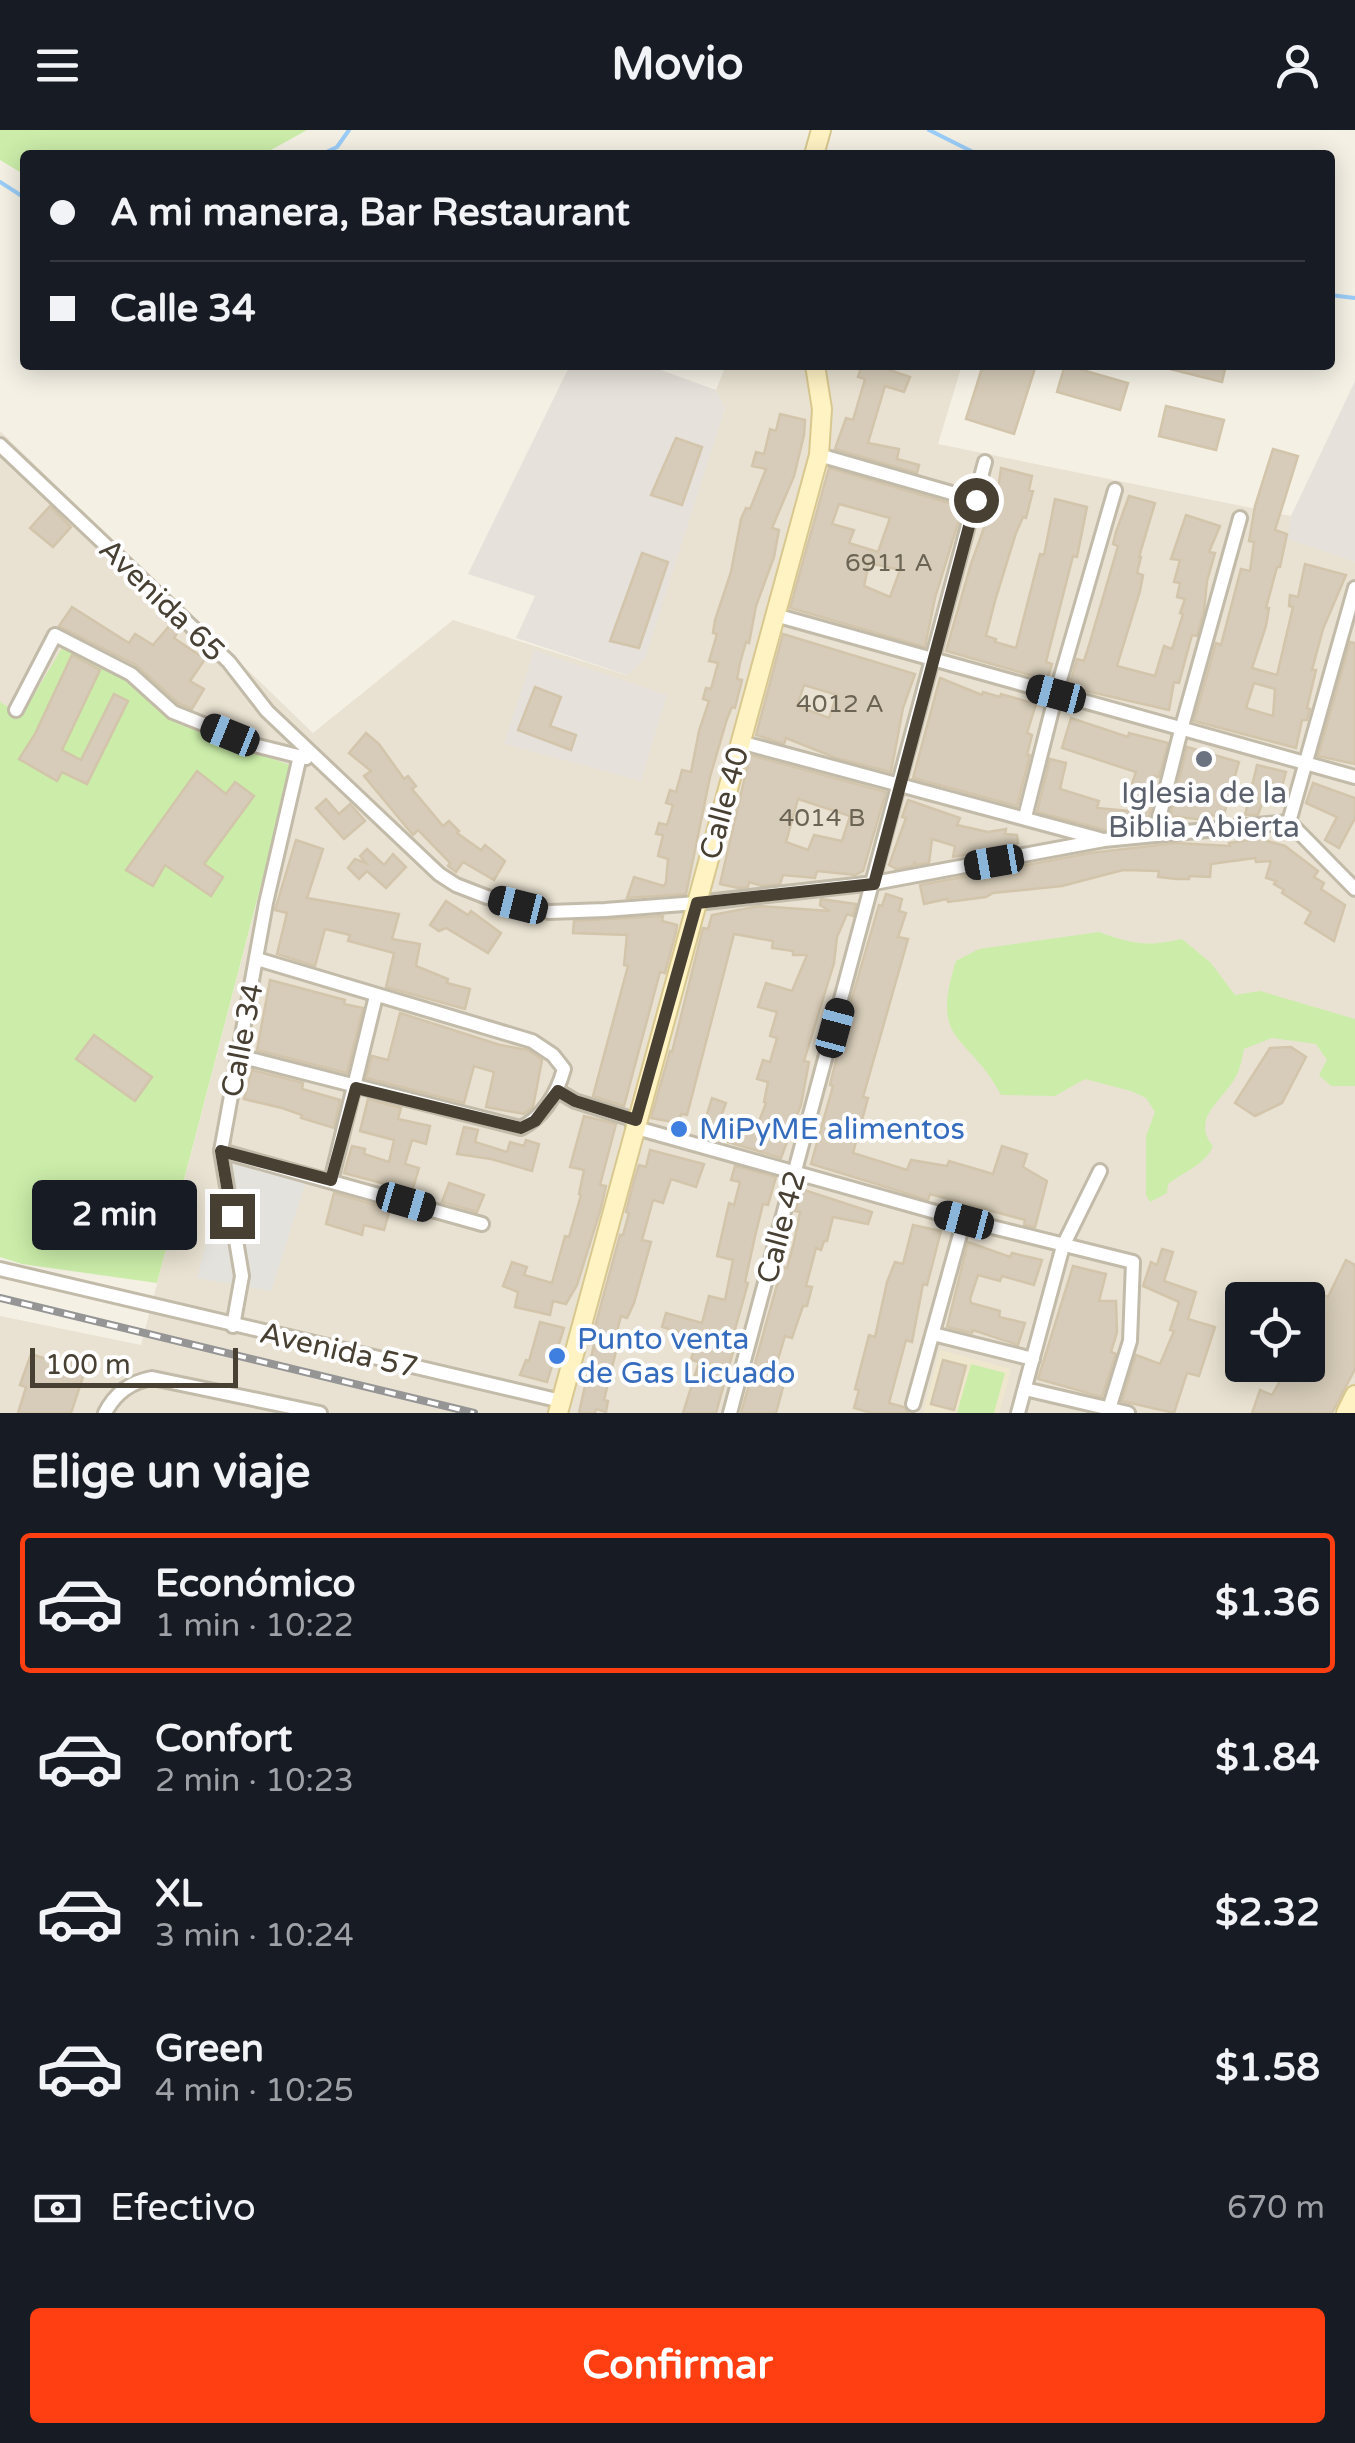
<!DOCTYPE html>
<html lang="es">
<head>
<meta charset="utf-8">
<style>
	body { margin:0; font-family:"Varela Round",sans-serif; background:#242831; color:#f1f3f6; height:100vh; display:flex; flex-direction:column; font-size:38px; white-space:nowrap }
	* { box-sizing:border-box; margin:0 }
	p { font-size:32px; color:#9ea1a6 }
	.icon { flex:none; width:55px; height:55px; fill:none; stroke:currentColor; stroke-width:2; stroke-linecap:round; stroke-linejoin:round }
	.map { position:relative; height:1283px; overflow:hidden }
	.panel { display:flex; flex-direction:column; background:#171b24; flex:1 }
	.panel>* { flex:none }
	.hud { position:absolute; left:20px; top:20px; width:1315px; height:220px; border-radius:10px; box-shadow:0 5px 25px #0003; display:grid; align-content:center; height:220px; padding:0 30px; background:#171b24 }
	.fabs { position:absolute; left:1225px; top:1152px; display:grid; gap:20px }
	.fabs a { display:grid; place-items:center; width:100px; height:100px; border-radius:10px; background:#171b24; box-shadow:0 5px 25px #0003; font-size:50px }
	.scale { position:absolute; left:30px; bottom:25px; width:208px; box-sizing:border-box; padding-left:10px; border:5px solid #474033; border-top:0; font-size:28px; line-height:35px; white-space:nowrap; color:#474033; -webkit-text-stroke:8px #fff; paint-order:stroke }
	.end { position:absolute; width:45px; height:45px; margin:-22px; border:12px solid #474033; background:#fff; box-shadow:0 0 0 5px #fff }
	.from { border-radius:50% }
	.bubble { position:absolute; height:70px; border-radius:10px; background:#171b24; box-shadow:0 5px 25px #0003; font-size:32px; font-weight:800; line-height:70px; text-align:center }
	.car { position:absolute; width:30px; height:60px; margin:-30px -15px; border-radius:12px; box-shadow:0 0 8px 2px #0007; background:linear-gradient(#222 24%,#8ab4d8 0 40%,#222 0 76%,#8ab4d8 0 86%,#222 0) }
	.hud b { display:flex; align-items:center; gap:35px; height:95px; font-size:38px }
	.hud b+b { border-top:2px solid #363941 }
	.hud i { width:25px; height:25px; background:#f1f3f6 }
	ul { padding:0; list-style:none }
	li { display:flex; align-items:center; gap:30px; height:140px; margin:0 20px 15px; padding:0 10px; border:5px solid transparent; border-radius:10px }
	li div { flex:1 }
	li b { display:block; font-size:38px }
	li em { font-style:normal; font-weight:800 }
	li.active { border-color:#ff3e11 }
	li>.icon { width:90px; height:90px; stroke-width:1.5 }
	h2 { padding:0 30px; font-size:45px; line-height:120px }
	.pay { display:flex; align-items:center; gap:25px; height:110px; padding:0 30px; font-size:38px }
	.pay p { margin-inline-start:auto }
	.button { display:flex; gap:20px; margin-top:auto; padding:20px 30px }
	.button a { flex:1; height:115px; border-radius:10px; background:#ff3e11; color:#fff; font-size:40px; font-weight:800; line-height:115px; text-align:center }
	header { display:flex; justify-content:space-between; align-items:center; height:130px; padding:0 30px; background:#171b24; font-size:45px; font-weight:800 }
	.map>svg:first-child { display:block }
	.residential { fill:#e9e2d2; fill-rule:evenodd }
	.industrial { fill:#e6e1da }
	.education { fill:#efe7cd }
	.green { fill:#cbeda9 }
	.parking { fill:#e4e2dd }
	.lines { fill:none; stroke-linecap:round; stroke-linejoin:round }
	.stream { stroke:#9acdf8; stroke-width:4 }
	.building { fill:#d7ccb9; stroke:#d2c5ab; stroke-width:2.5; fill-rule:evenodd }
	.street-casing { stroke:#c3bba9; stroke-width:18 }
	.secondary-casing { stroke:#d8c88f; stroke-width:22 }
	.street { stroke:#fff; stroke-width:12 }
	.secondary { stroke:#fff3c4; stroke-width:18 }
	.rail-casing { stroke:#959595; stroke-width:8 }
	.rail { stroke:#fff; stroke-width:4; stroke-dasharray:11; stroke-linecap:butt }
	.route { stroke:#474033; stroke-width:12 }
	.worship-dot { fill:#6b7280; stroke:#fff; stroke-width:4 }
	.shop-dot { fill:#3f7fe0; stroke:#fff; stroke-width:4 }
	.labels { text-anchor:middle; stroke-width:8; stroke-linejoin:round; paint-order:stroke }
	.number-label { font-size:25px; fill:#6b6354 }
	.street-label { font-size:30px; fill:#474033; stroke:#fff }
	.worship-label { font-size:30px; fill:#5b616d; stroke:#fff }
	.shop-label { font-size:30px; fill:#366cbe; stroke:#fff; text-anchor:start }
</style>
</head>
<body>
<header><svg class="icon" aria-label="menu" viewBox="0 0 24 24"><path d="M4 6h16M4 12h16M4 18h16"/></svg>Movio<svg class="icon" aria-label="person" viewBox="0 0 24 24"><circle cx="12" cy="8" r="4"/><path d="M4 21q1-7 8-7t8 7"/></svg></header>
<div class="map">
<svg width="1355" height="1283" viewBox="0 0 1355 1283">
	<rect width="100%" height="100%" fill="#f4f0e4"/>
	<path class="residential" d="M726,235H962L938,314L1291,386L1289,409L1355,432V1283H0V1186L141,1215L292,637L179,594L123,548L36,566L21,585L0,572V301L313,603L453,490L626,545L725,279L716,260ZM1242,1170H1308V1235H1242Z"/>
	<g class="industrial">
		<polygon points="570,235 647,235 716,260 725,278 645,529 627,545 516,508 535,466 468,444"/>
		<polygon points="1355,251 1355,432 1288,409 1291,386"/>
		<polygon points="534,520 667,565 641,651 504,614"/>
	</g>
	<polygon class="education" points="940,1220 1011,1239 999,1283 923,1283"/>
	<g class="green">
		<polygon points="0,0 307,0 262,25 25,25 25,45 0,30"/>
		<polygon points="62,518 123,548 179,594 292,636 157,1153 22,1134 0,1127 0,572 22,585"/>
		<path d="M1099,802C1132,814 1147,817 1182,809L1211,833L1235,865L1260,861L1355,889V956H1331L1319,945L1327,930L1316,914L1272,908L1244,919C1242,927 1241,937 1237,944C1226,969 1189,987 1213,1016C1205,1035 1185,1041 1168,1054L1167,1063L1150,1072L1146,1065V1006L1155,982L1146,968L1131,961L1085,949L1055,966L1001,965C968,902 929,916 956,831L979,819Z"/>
		<polygon points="971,1234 1005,1243 994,1283 957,1283"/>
	</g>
	<polygon class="parking" points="228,1027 308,1045 271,1161 197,1148"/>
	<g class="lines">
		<g class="stream">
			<polyline points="929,0 979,25"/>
			<polyline points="320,25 337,17 349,0"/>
			<polyline points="0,52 25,68"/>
			<polyline points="1330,165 1355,168"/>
		</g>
	</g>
	<g class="building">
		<polygon points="862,235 875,235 910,247 904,262 885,256 868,313 899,319 897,329 919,335 917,343 835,319 846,288 853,290 865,249 858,247"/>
		<polygon points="983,235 1036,235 1014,304 966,289"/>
		<polygon points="1065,235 1128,253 1120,280 1057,262"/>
		<polygon points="1170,235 1226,235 1222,252 1170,239"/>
		<polygon points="1166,276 1224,290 1216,320 1159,306"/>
		<polygon points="780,284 805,290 804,305 794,346 772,398 779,400 774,427 756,476 749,513 746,512 740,533 737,549 742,550 735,578 732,577 727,589 710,647 686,764 627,768 634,747 664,756 666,752 668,729 658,726 663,705 656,704 659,693 667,695 673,675 666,673 670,660 676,662 682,640 691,642 699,601 709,571 703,569 706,558 711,559 718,533 709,531 717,504 713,503 715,490 731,442 741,389 746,378 750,379 766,339 752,336 756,322 764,324 770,299 776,301"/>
		<polygon points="676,308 702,317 682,375 651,365"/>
		<path d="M1273,319L1298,326L1275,400L1287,404L1280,437H1277L1266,478H1269L1266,496L1252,538L1277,545L1293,477L1289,476L1290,465L1298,467L1305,434L1346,445L1323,499L1312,540H1316L1307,578L1310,579L1307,590H1302L1296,618L1194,591L1216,513L1221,515L1241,439L1250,441L1254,412L1249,411L1255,376ZM1254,553L1275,559L1273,586L1246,578Z"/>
		<path d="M829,338L963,377L935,468L925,517L790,478ZM839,374L890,388L878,422L849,413L854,400L832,394ZM869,433L900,440L890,467L864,456Z"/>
		<polygon points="1001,338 1032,346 1029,360 1033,361 1026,388 1023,387 1016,403 995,471 986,506 996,509 995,512 1016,518 1040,424 1044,425 1055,369 1087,377 1077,427 1073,426 1046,532 1052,534 1047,550 946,521 971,434 990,381 995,382"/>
		<polygon points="1129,366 1155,373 1139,427 1141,427 1137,443 1143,445 1140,461 1117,536 1155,546 1164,516 1172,519 1183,484 1180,483 1185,469 1177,467 1180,453 1174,452 1180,430 1171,429 1186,385 1220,396 1209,422 1215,423 1207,451 1204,481 1197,506 1192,505 1179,553 1174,552 1169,580 1069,557 1077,529 1084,531 1090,512 1118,416 1113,414 1116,402"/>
		<polygon points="50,376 71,397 53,417 30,398"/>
		<polygon points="642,423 668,432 639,518 610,511"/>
		<polygon points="72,477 129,513 135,504 153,515 170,495 178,502 174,508 205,529 190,551 204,559 192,579 178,573 136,535 59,496"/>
		<path d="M783,504L915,544L903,578L891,642L836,628L786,608L784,614L756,605ZM804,555L837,565L829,588L797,576Z"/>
		<polygon points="1350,512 1355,513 1355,634 1318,626"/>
		<polygon points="72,525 100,540 62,620 81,630 114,564 128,571 87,654 62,642 57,651 19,629 35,604"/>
		<polygon points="940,548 982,565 983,562 1000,567 1001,564 1036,574 1027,603 1032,605 1027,625 1030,625 1017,676 913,648"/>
		<polygon points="535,557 561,567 550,596 576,605 571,620 518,600"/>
		<polygon points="1071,588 1128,607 1129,603 1168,613 1159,647 1154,646 1146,667 1153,669 1147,696 1105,700 1037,682 1050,629 1066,633 1060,659 1099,671 1097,678 1130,681 1130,659 1136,642 1062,618"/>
		<polygon points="366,603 379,614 404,649 408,646 416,656 412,659 443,696 449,691 459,701 457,703 481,720 485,715 505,731 494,750 463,732 456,742 448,736 450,733 418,700 413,705 364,646 371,641 349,623"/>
		<polygon points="1187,617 1239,632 1223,688 1208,684 1205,690 1170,686"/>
		<path d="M750,625L886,662L863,741L855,745L817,741L815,748L783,745L780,754L762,756L749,752L748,757L738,758L720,754ZM798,669L850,686L842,711L814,705L808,720L786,712Z"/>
		<polygon points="1257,635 1286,642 1277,674 1263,670 1258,685 1245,685"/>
		<polygon points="197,641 226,664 235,652 254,666 204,734 223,747 211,766 165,735 153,756 126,740"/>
		<polygon points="1313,653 1355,668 1355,688 1339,718 1325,710 1337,687 1306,673"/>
		<polygon points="326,669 339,684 350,674 365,691 344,709 316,678"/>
		<polygon points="908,670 960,688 957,695 988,702 1006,699 1005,704 1017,705 1018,713 1015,716 953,727 955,716 932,709 929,733 915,735 915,731 913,736 896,739 889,735 906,688 902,687"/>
		<polygon points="1267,707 1267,711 1285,716 1318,741 1314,747 1324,753 1321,759 1345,775 1334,811 1305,793 1311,782 1282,763 1284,760 1274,754 1276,751 1266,748 1271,731 1256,732 1255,728 1211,734 1210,747 1189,746 1189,749 1176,749 1158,747 1159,741 1123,740 1062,756 993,763 986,767 948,772 947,769 924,774 920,755 1090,723 1176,713 1230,716 1229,713"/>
		<polygon points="296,710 323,719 307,768 399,784 392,809 420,814 416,836 448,849 447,853 470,859 465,879 386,857 394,823 348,811 350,805 325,799 315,836 277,824 287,783 275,780"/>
		<polygon points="367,719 384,735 393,724 406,737 386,758 367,741 359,749 348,738 355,729 366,733 360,726"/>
		<polygon points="886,764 902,769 899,781 906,783 898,807 908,809 863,967 868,968 853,1023 907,1040 911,1030 947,1036 949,1031 993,1044 1002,1016 1027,1024 1023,1037 1047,1051 1035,1097 1024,1095 1025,1090 930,1064 928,1070 811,1034 833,956 830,955 847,885 879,775 882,776"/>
		<polygon points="821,769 856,774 853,786 847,784 837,807 834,833 804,931 809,932 801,975 781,1028 701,1004 712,968 726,973 719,992 755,1002 766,973 764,972 768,952 757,949 763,930 770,932 777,908 770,906 777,882 758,877 766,853 792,861 807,825 793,825 793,821 772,818 773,811 734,804 687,985 681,984 679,993 651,988 670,921 672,922 703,798 708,799 712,785 759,776 830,781 820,775"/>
		<polygon points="446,771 468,785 471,781 501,803 488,823 446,798 439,801 430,795"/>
		<polygon points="663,786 662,791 677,795 676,802 665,843 660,842 624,976 593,966 628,836 624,835 627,805 573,803 574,791"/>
		<polygon points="270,850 345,870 344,874 363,878 347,943 257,920"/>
		<polygon points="400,883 500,915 528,920 542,930 533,977 524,984 486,977 494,942 474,936 464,973 366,948 372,926 388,930"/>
		<polygon points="94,905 152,947 135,971 76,929"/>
		<polygon points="1291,917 1306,927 1282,973 1255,986 1235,973 1270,918"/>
		<polygon points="252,940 303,953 302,959 340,970 334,998 301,988 302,985 282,978 244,969"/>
		<polygon points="368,969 401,978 398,989 430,996 426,1014 412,1010 405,1034 419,1038 412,1061 344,1043 352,1016 365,1019 364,1024 389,1032 394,1010 360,1001"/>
		<polygon points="584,986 616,994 600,1055 606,1056 601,1078 577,1155 566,1174 553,1171 550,1185 515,1177 518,1162 503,1156 512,1132 527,1137 524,1145 552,1153 565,1106 569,1107 581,1065 579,1064 584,1040 570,1037"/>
		<polygon points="464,997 478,1000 475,1012 507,1022 510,1012 524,1016 526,1010 539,1014 532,1041 491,1029 457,1024"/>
		<polygon points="650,1020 704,1034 696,1057 671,1049 663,1073 653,1070 642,1110 651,1112 634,1173 627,1188 621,1186 614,1212 618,1213 604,1270 608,1271 606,1282 596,1279 595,1283 579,1283 596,1205 593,1204 620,1105 623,1105 629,1083 626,1082 634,1050 639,1035 646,1037"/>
		<polygon points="735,1036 776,1047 768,1075 763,1074 756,1102 745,1152 748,1153 734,1203 738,1204 716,1283 683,1283 699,1232 691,1230 697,1207 662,1197 666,1183 702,1193 709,1166 725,1170 733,1130 717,1126 729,1073 734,1075 740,1052 731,1050"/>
		<polygon points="449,1053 484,1065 477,1082 442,1072"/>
		<polygon points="801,1059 872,1082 868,1094 833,1087 827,1111 824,1111 821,1120 816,1118 806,1156 812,1157 807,1176 803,1176 792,1208 785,1206 776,1236 788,1239 776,1283 741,1283 782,1137 787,1138 794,1112 800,1082 795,1081"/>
		<polygon points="334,1063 390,1079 384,1100 364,1095 362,1105 326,1094"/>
		<polygon points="913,1095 941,1101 927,1155 923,1154 912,1212 906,1210 889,1273 904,1277 909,1283 871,1283 854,1278 859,1260 855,1259 869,1205 875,1207 887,1152 895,1132 903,1134"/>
		<polygon points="968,1112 1010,1127 1012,1123 1042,1130 1034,1155 1002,1146 1000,1151 978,1145 970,1169 971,1173 1000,1181 999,1187 1025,1193 1018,1215 973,1200 972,1203 947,1197"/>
		<polygon points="1162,1119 1173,1122 1164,1151 1196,1162 1188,1189 1215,1197 1199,1246 1187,1243 1174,1283 1122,1271 1136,1225 1160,1234 1174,1201 1170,1200 1179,1172 1143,1156 1151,1132 1157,1135"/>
		<polygon points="1346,1130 1355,1135 1355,1239 1332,1283 1252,1283 1260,1260 1272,1265 1289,1235 1308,1235 1308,1194 1316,1176 1314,1175 1321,1163 1328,1167"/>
		<polygon points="1073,1136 1106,1144 1099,1171 1116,1171 1117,1202 1111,1222 1116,1224 1102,1267 1038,1249"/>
		<polygon points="540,1192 564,1198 547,1252 520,1245 526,1230 529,1231"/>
		<polygon points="31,1224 65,1235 67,1229 87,1235 71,1283 18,1283 26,1257 20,1255"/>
		<polygon points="943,1230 966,1236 954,1280 931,1274"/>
	</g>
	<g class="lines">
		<defs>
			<g id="street">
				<polyline points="0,315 229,532 267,581 439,744 456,755 487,767 549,782 605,780 697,773 874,753 1104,710 1289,692 1355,759"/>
				<polyline points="819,325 976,370"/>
				<polyline points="775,485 1355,647"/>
				<polyline points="16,580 55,505 131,544 173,582 258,616 306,628"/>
				<polyline points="740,612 1100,709"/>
				<polyline points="1025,687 1056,564 1115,360"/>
				<polyline points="1289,692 1355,458"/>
				<polyline points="1155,704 1181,600 1240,388"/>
				<path d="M239,926L521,998C544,986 557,964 564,939L553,925L532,911L257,829"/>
				<polyline points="558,961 575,971 635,990"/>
				<polyline points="633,997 964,1090 1133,1132 1130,1211 1109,1279"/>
				<polyline points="221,1021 482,1094"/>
				<polyline points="331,1051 376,866"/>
				<polyline points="0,1139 561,1271"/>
				<polyline points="233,1196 242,1146 221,1021 266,773 300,626"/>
				<polyline points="933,1204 1033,1229"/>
				<polyline points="1025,1259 1128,1283"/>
				<polyline points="913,1274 964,1090"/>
				<path d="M105,1283C115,1263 130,1252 152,1248L320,1283"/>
				<polyline points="730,1283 985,332"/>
				<polyline points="1018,1283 1063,1116 1100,1041"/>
			</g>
			<g id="secondary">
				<polyline points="814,25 821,0"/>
				<polyline points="558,1283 819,325 822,279 815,235"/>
				<polyline points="1346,1283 1355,1265"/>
			</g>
		</defs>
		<use href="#street" class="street-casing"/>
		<use href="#secondary" class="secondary-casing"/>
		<use href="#street" class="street"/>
		<use href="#secondary" class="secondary"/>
		<defs>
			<polyline id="rail" points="0,1168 474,1283"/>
		</defs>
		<use href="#rail" class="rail-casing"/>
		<use href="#rail" class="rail"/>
	</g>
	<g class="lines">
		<polyline class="route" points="232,1086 221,1021 331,1050 356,958 521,998 535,991 558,961 575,971 636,990 697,773 874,754 976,370"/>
	</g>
	<circle class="worship-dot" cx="1204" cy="629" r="10"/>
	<g class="shop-dot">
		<circle cx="679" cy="999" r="10"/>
		<circle cx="557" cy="1226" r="10"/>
	</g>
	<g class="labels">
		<g class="number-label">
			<text x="889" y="441">6911 A</text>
			<text x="840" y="582">4012 A</text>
			<text x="822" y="696">4014 B</text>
		</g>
		<g class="street-label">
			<text transform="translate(162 470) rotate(44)" y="10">Avenida 65</text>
			<text transform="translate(724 673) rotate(-75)" y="10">Calle 40</text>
			<text transform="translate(242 910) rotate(-79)" y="10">Calle 34</text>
			<text transform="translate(781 1097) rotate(-75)" y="10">Calle 42</text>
			<text transform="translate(339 1220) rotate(13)" y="10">Avenida 57</text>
		</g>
		<g class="worship-label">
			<text x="1204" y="673">Iglesia de la<tspan x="1204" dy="34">Biblia Abierta</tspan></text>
		</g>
		<g class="shop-label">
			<text x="699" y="1009">MiPyME alimentos</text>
			<text x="577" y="1219">Punto venta<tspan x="577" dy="34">de Gas Licuado</tspan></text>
		</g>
	</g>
</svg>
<div class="fabs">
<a><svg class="icon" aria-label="locate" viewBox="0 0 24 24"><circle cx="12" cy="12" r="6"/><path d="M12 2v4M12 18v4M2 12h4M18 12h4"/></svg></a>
</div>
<div class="scale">100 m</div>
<i class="end from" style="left:976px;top:370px"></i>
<i class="end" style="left:232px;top:1086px"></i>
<div class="bubble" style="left:32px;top:1050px;width:165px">2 min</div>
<i class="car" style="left:1056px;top:564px;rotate:285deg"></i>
<i class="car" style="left:230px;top:605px;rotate:292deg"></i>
<i class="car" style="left:994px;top:732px;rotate:260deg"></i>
<i class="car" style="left:518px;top:775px;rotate:284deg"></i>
<i class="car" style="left:835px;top:898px;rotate:15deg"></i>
<i class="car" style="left:406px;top:1072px;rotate:106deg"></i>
<i class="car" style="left:964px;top:1090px;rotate:285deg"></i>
<div class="hud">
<b><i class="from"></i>A mi manera, Bar Restaurant</b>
<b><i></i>Calle 34</b>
</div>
</div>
<section class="panel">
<h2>Elige un viaje</h2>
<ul>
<li class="active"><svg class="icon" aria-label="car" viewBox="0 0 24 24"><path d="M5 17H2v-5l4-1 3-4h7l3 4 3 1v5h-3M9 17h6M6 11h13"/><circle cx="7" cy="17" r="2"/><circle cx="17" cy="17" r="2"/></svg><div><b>Económico</b><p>1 min · 10:22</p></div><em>$1.36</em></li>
<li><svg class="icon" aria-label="car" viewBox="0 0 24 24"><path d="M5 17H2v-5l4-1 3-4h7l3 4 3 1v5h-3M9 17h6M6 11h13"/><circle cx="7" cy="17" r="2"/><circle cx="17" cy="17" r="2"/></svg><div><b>Confort</b><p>2 min · 10:23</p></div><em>$1.84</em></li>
<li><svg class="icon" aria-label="car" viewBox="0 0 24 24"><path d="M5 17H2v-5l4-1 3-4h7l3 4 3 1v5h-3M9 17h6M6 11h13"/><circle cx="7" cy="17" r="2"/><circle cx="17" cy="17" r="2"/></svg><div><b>XL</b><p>3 min · 10:24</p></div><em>$2.32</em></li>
<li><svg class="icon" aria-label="car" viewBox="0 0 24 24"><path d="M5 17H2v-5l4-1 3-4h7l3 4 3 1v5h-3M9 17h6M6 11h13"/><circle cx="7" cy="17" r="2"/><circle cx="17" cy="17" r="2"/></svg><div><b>Green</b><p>4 min · 10:25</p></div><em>$1.58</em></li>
</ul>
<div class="pay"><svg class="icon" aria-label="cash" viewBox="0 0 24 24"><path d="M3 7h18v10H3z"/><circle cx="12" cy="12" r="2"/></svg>Efectivo<p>670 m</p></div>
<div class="button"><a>Confirmar</a></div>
</section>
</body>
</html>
